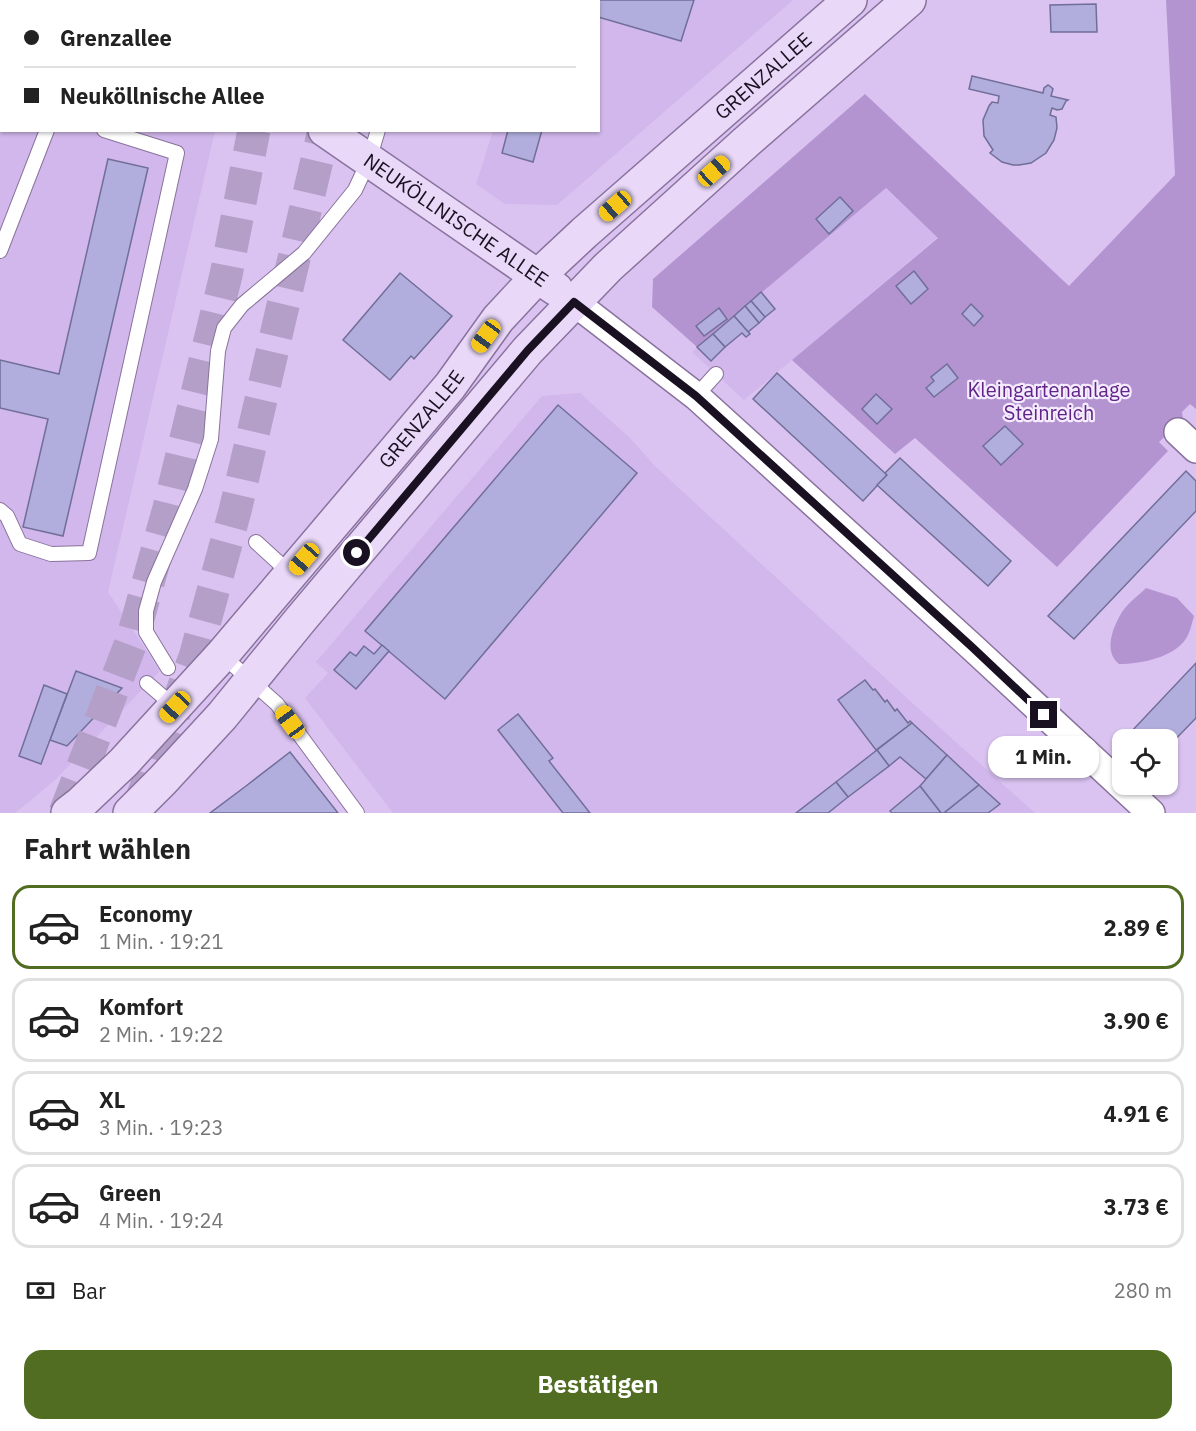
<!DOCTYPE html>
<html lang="de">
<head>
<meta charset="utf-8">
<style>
	body { margin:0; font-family:"IBM Plex Sans",sans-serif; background:#f2f2f2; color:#222; height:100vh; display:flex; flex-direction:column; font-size:22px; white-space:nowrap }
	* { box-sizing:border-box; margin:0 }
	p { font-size:20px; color:#767676 }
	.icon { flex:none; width:33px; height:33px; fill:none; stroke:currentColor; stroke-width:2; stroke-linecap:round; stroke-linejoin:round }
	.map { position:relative; height:813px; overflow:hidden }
	.panel { display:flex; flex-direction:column; background:#fff; flex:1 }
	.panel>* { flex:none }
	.top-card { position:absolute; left:0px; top:0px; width:600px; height:132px; box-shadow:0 2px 4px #0004; display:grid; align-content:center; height:132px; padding:0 24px; background:#fff }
	.fabs { position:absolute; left:1112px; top:729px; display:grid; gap:12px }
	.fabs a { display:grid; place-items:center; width:66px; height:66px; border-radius:12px; background:#fff; box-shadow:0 2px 4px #0004; font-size:30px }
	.end { position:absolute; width:27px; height:27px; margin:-14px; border:8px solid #191121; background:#fff; box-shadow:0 0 0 3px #fff }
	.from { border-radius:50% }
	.bubble { position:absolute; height:42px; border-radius:18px; background:#fff; box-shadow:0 2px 4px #0004; font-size:20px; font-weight:700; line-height:42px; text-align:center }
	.car { position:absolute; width:18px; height:36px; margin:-18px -9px; border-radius:8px; box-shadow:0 0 4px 2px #0007; background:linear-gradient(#f5c518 24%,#345 0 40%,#f5c518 0 76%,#345 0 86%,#f5c518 0) }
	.top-card b { display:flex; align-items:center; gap:21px; height:57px; font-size:22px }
	.top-card b+b { border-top:2px solid #e0e0e0 }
	.top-card i { width:15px; height:15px; background:#222 }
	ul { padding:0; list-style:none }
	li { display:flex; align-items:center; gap:18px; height:84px; margin:0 12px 9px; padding:0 12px; border:3px solid #e0e0e0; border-radius:18px }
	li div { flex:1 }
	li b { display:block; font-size:22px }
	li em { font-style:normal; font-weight:700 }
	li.current { border-color:#516d22 }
	li>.icon { width:54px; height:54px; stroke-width:1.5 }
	h2 { padding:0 24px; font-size:27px; line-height:72px }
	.pay { display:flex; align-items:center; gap:15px; height:66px; padding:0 24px; font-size:22px }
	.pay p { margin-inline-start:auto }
	.cta { display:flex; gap:12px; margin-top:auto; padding:12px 24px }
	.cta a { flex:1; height:69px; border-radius:18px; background:#516d22; color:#fff; font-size:24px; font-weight:700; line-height:69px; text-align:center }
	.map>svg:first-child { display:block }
	.built { fill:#d1b7eb }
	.green { fill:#b394d0 }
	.building { fill:#b1aedd; stroke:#716e99; stroke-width:1.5 }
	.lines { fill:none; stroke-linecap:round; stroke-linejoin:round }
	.highway-tunnel { stroke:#b39fc7; stroke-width:33; stroke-dasharray:33 16; stroke-linecap:butt }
	.lane-casing { stroke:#89739d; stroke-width:16 }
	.street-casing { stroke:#89739d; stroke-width:30 }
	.secondary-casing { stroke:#89739d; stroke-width:36 }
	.lane { stroke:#fff; stroke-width:14 }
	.street { stroke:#fff; stroke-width:27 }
	.secondary { stroke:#e9d8f7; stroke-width:33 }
	.route { stroke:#191121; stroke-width:8 }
	.labels { text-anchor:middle; stroke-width:4.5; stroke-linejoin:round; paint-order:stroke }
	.street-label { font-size:20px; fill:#191121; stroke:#f4ebfe }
	.park-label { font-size:20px; fill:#602488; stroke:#f4ebfe }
</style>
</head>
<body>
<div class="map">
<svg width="1196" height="813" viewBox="0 0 1196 813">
	<rect width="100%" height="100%" fill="#dac3f1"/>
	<g class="built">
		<polygon points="534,0 793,0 557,205 505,204 476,184 493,131 598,130 598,2 534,1"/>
		<polygon points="0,10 2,11 2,130 215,131 108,592 160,671 55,780 15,813 0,813"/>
		<polygon points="885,188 938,237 744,400 692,352"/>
		<polygon points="580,393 631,439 656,467 909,700 1035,813 393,813 305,698 328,673 316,662 542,396"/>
	</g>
	<g class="green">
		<polygon points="1166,0 1196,0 1196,409 1190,404 1182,412 1183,419 1159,442 1168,451 1057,567 915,438 895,454 792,360 938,238 886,188 697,347 652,307 653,279 865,94 1069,286 1175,175"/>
		<path d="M1146,588L1177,598L1194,616C1192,622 1191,629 1188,635C1178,657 1141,664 1119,664C1103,651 1113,627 1122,612C1128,603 1139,595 1146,588Z"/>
	</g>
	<g class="building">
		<polygon points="547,0 694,0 681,41 598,17 598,2 546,2"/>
		<polygon points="1096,4 1097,32 1051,32 1050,5"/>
		<polygon points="972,76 1043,93 1044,88 1048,85 1051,87 1053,89 1051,96 1068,100 1066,101 1062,109 1057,110 1052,108 1050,115 1056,117 1057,128 1054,140 1046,153 1031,163 1019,165 1013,165 1002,162 990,153 993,150 984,136 983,120 989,106 992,102 998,103 999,96 969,89"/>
		<polygon points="508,130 542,130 533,162 502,153"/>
		<polygon points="108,159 148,168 63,536 23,527 48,419 0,408 0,360 59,374"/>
		<polygon points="840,197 853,211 829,234 816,219"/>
		<polygon points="914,271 928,289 911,304 896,286"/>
		<polygon points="400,273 452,316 414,359 411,356 390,380 343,340"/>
		<polygon points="761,292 775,309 765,317 751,301"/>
		<polygon points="751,301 765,317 759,323 745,306"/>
		<polygon points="971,304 983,316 974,326 962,314"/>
		<polygon points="745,306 759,323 748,332 734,316"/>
		<polygon points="719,308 727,319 704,336 696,326"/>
		<polygon points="734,316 750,334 746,337 742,333 725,347 713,334"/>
		<polygon points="713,334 725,347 711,361 697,347"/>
		<polygon points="947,364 958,378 934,397 926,388 934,381 931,377"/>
		<polygon points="777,373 887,475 863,501 753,399"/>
		<polygon points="876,394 892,409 877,424 862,409"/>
		<polygon points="558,405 637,473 445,699 365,631"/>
		<polygon points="1005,426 1023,444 1001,465 983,446"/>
		<polygon points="900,458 1011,561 988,586 877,485 887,475 885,473"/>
		<polygon points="1186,471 1196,481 1196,511 1074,639 1048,616"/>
		<polygon points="382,645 389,651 356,689 334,670 350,652 356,656 364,646 374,654"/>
		<polygon points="1196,663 1196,718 1167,748 1167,740 1137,740 1130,733"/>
		<polygon points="76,671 122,688 67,746 50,740"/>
		<polygon points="865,680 873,690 875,689 885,702 887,700 895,711 897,709 908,723 910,721 912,723 876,750 838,700"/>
		<polygon points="44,685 67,694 41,764 19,756"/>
		<polygon points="518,714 553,758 549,761 590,813 563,813 498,730"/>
		<polygon points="912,723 947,755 926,779 900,757 889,766 877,750"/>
		<polygon points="877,750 889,766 848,797 836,782"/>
		<polygon points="290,752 338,813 210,813 246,786"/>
		<polygon points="947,755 979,785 944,813 941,813 920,786"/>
		<polygon points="836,782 848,797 828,813 796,813"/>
		<polygon points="979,785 1000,804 988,813 944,813"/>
		<polygon points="920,786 941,813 892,813 890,811"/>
	</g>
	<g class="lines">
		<g class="highway-tunnel">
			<polyline points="285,2 286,0"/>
			<polyline points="367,2 367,0"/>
			<polyline points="139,806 195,657 235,511 324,130"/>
			<polyline points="65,813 132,640 169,508 226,275 254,130"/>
		</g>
		<defs>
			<g id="lane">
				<polyline points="226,2 227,0"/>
				<polyline points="414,2 414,0"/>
				<polyline points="0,251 47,130"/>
				<polyline points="696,396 716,374"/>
				<polyline points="0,510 7,516 20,544 51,554 89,553 177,153 104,130"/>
				<polyline points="256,542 291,574"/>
				<polyline points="222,655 277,704 357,813"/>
				<polyline points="168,668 146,632 146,611 154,582 195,489 211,439 218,351 224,328 242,305 304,253 355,190 369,160 378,130"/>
				<polyline points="147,683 175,707"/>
			</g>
			<g id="street">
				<polyline points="574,302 696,396 972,647 1151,813"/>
				<polyline points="1178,432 1196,449"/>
			</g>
			<g id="secondary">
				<polyline points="97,0 101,2"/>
				<path id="s1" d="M325,130L556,289"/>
				<path id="s2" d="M68,813L81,803L124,762L222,655L450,386L498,319L538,276L584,233L850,0"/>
				<polyline points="130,813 162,781 222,716 301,619 528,350 608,267 745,143 909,0"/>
			</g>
		</defs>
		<use href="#lane" class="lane-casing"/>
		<use href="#street" class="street-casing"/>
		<use href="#secondary" class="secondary-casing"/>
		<use href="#lane" class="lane"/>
		<use href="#street" class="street"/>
		<use href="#secondary" class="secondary"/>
	</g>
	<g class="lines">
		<polyline class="route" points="357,553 528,350 574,302 696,396 972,647 1044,715"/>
	</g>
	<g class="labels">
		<g class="street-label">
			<text dy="7" stroke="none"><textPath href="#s2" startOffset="1016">GRENZALLEE</textPath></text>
			<text dy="7" stroke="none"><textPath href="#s1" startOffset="159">NEUKÖLLNISCHE ALLEE</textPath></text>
			<text dy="7" stroke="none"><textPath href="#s2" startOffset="530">GRENZALLEE</textPath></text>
		</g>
		<g class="park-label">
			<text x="1049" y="397">Kleingartenanlage<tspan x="1049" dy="23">Steinreich</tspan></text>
		</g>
	</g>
</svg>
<div class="fabs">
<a><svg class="icon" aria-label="locate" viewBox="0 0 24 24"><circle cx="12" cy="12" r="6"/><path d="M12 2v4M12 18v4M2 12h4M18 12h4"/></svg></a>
</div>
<i class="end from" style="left:357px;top:553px"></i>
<i class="end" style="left:1044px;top:715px"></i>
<div class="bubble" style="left:988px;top:736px;width:111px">1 Min.</div>
<i class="car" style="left:714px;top:171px;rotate:48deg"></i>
<i class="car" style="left:615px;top:206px;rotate:229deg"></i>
<i class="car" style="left:486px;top:336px;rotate:216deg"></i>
<i class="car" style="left:304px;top:559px;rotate:221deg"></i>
<i class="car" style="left:175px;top:707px;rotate:223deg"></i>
<i class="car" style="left:290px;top:722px;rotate:324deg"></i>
<div class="top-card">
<b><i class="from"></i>Grenzallee</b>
<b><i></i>Neuköllnische Allee</b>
</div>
</div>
<section class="panel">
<h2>Fahrt wählen</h2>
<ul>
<li class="current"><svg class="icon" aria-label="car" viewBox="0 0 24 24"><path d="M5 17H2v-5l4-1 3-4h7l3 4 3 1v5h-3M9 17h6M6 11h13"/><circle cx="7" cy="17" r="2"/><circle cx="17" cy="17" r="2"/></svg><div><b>Economy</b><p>1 Min. · 19:21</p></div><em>2.89 €</em></li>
<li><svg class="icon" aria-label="car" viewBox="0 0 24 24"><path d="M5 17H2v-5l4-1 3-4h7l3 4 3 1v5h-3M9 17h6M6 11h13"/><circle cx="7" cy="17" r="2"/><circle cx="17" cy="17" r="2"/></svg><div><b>Komfort</b><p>2 Min. · 19:22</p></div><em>3.90 €</em></li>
<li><svg class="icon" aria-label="car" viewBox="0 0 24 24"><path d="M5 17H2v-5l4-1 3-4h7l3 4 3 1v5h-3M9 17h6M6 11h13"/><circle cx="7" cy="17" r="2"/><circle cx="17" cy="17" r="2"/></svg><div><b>XL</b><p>3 Min. · 19:23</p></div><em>4.91 €</em></li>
<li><svg class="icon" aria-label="car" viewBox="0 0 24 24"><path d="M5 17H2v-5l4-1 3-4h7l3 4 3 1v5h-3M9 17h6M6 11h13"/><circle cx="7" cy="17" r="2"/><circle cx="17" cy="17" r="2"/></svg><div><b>Green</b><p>4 Min. · 19:24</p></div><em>3.73 €</em></li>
</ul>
<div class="pay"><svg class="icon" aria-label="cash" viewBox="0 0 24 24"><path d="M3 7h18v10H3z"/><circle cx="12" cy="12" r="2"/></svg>Bar<p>280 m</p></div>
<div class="cta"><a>Bestätigen</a></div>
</section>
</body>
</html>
